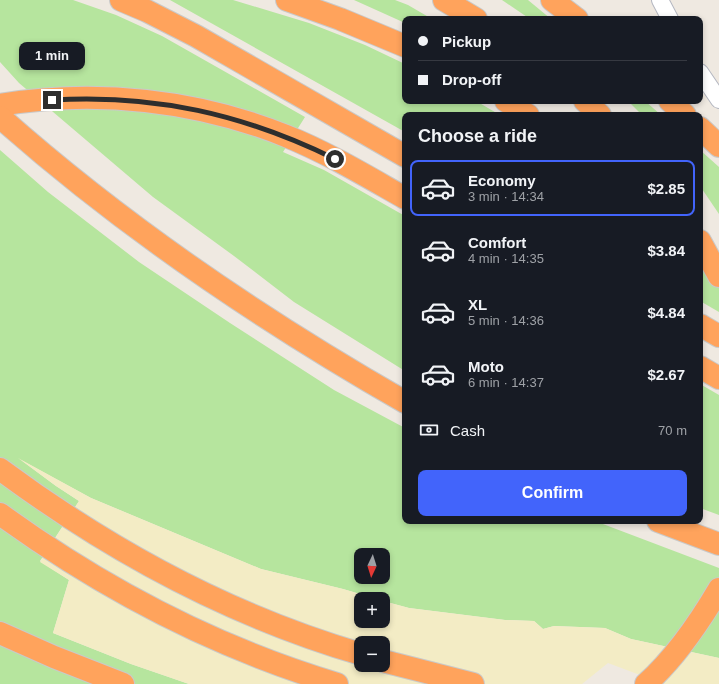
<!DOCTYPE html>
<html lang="en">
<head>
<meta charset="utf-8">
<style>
	body { margin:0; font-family:Arial,sans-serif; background:#242831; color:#f1f3f6; height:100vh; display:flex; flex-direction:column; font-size:15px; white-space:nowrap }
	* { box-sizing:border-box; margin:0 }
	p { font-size:13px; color:#9ea1a6 }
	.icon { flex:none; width:22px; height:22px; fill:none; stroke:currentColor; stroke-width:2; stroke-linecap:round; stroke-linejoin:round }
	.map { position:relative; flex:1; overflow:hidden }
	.panel { position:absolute; left:402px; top:112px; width:301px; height:412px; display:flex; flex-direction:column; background:#171b24; border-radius:8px; box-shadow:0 2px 6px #0003 }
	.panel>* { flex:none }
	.banner { position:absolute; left:402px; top:16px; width:301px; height:88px; border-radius:8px; box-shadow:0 2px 6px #0003; display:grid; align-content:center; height:88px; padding:0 16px; background:#171b24 }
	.needle { width:26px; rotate:184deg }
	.tools { position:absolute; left:354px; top:548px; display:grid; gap:8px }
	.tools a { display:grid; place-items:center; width:36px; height:36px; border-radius:8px; background:#171b24; box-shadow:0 2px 6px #0003; font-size:20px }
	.end { position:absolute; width:18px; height:18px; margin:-9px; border:5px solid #2e2e2e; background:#fff; box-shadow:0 0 0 2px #fff }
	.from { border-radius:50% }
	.bubble { position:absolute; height:28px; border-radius:8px; background:#171b24; box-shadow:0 2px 6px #0003; font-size:13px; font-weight:800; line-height:28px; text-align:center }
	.banner b { display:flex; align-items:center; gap:14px; height:38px; font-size:15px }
	.banner b+b { border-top:1px solid #363941 }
	.banner i { width:10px; height:10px; background:#f1f3f6 }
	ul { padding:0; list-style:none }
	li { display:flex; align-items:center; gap:12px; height:56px; margin:0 8px 6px; padding:0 8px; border:2px solid transparent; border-radius:8px }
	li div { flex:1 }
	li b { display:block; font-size:15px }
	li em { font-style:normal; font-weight:800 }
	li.selected { border-color:#4264fb }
	li>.icon { width:36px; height:36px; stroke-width:1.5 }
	h2 { padding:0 16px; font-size:18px; line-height:48px }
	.pay { display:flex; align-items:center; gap:10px; height:44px; padding:0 16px; font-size:15px }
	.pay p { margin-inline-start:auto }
	.button { display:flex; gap:8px; margin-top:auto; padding:8px 16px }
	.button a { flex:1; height:46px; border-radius:8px; background:#4264fb; color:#fff; font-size:16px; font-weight:800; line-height:46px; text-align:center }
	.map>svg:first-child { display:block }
	.green { fill:#b6e59e; fill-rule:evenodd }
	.sand { fill:#f3ecc5; fill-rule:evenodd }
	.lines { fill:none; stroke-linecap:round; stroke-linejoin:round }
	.lane-casing { stroke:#b4b7c1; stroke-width:18 }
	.highway-casing { stroke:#c9c9c9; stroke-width:24 }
	.lane { stroke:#fff; stroke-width:16 }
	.highway { stroke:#ffa35c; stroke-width:22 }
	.route { stroke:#2e2e2e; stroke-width:5 }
</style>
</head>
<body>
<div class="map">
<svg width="719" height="684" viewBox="0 0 719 684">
	<rect width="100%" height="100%" fill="#efe9e1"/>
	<g class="green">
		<polygon points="0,0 73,0 116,15 162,36 305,117 283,152 324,170 405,216 405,371 294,302 234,256 153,197 19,83 0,62"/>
		<polygon points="170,0 233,0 309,23 365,45 405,64 405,101 476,101 500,115 405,115 405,132"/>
		<polygon points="354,0 395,0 408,5 432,19 405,19 405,23"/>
		<polygon points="502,0 528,0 551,19 530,19"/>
		<polygon points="628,101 645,101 661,115 642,115"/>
		<path d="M0,150L48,192L139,262L230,323L334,390L405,428V521H595L719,568V658L631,639L605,628L554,626L543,629L534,621L505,620L409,608L383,601V599H377L343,589L261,569L91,498L21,460L56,486L79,501L40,561L69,580L53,633L131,664L189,684H0ZM361,555H383V577H361Z"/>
		<polygon points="700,150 719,167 719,214 700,186"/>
		<polygon points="700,267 719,274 719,312 700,301"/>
		<polygon points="700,384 719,395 719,515 700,508"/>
	</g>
	<path class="sand" d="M18,458L91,498L261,569L343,589L377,599H361V621H383V601L409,608L505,620L534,621L543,629L554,626L605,628L631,639L719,658V684H664L608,663L582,684H189L131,664L53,633L69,580L40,562L79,501L56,486ZM361,643H383V665H361Z"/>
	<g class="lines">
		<defs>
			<g id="lane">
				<polyline points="660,0 670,19"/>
				<polyline points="700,72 719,100"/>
			</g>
			<g id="highway">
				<polyline points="121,0 147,11 196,36 405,156"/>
				<polyline points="287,0 340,19 405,46"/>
				<polyline points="444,0 476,19"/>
				<polyline points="552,0 577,19"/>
				<polyline points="506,101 528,115"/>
				<polyline points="585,101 600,115"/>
				<polyline points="670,101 685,115"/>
				<path d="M0,105C96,89 197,100 286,136C328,153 366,176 405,198"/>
				<path d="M0,117C125,228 260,319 405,402"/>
				<polyline points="700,128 719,146"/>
				<polyline points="700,241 719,276"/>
				<polyline points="700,325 719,336"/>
				<polyline points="700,367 719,378"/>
				<path d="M0,469C109,550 231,616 361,654"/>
				<path d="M0,514C102,588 217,648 337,684"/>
				<polyline points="658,521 719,544"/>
				<polyline points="0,633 54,657 123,684"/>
				<polyline points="383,661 473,684"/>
				<path d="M646,684C676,657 699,623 719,589"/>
			</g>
		</defs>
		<use href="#lane" class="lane-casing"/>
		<use href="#highway" class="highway-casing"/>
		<use href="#lane" class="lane"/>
		<use href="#highway" class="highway"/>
	</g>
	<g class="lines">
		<path class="route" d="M52,100C155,94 243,114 335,159"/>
	</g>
</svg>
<div class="tools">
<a><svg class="needle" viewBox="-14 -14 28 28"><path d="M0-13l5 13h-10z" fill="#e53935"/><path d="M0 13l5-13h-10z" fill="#9ea1a6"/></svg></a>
<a>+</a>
<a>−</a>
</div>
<i class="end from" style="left:335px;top:159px"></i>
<i class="end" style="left:52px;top:100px"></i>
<div class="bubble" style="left:19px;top:42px;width:66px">1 min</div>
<div class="banner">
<b><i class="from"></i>Pickup</b>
<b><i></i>Drop-off</b>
</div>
<section class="panel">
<h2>Choose a ride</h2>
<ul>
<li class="selected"><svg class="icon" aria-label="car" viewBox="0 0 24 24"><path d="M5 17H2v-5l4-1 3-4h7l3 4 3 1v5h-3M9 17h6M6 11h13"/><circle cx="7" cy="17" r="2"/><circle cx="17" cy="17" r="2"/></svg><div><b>Economy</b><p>3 min · 14:34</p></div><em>$2.85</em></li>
<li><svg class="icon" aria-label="car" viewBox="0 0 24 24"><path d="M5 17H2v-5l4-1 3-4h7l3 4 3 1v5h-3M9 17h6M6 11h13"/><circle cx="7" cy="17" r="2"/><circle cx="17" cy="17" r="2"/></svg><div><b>Comfort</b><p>4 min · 14:35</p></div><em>$3.84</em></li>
<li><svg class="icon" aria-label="car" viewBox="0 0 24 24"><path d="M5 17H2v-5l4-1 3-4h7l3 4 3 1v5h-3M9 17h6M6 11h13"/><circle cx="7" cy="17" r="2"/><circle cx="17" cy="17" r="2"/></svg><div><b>XL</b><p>5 min · 14:36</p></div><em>$4.84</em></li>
<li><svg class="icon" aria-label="car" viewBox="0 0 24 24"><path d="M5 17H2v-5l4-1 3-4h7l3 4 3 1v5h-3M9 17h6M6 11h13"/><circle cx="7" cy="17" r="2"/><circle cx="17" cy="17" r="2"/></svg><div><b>Moto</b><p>6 min · 14:37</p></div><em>$2.67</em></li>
</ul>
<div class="pay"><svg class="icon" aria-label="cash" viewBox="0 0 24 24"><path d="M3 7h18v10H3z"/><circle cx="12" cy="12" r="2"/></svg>Cash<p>70 m</p></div>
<div class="button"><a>Confirm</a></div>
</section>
</div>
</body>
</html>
